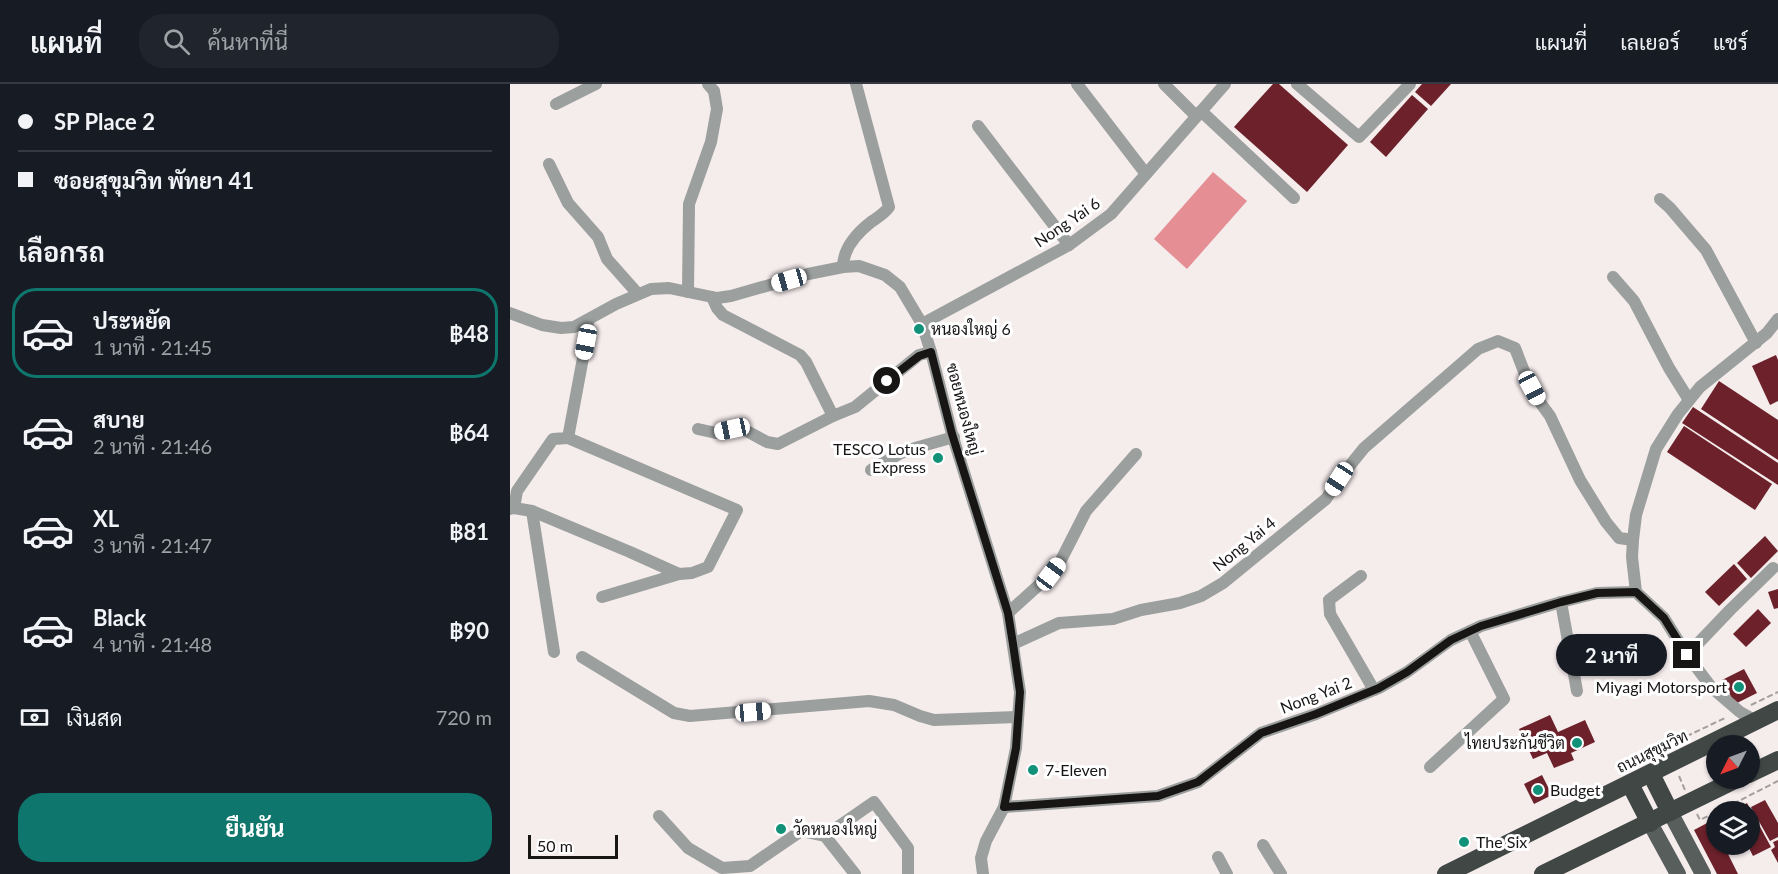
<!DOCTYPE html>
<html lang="th">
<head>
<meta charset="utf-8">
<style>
	body { margin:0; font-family:Lato,Sarabun,sans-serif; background:#20242c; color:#f1f3f6; height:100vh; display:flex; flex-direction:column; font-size:22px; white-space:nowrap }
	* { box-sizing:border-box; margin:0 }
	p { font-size:20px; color:#9ea1a6 }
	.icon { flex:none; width:33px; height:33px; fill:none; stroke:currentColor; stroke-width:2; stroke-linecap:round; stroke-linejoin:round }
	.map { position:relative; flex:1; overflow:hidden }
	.side { display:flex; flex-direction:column; background:#171b24; width:510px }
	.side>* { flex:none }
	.banner { display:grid; align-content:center; height:132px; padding:0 18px; background:#171b24 }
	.needle { width:39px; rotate:228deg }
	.fabs { position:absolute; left:1196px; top:651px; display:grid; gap:12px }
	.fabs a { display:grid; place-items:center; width:54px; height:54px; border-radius:50%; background:#171b24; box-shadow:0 2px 4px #0004; font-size:30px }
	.scale { position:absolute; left:18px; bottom:15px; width:90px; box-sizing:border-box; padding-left:6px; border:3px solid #181515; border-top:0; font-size:16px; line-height:21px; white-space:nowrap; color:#181515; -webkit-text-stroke:4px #fff; paint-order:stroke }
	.end { position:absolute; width:27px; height:27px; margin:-14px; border:8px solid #181515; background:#fff; box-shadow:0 0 0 3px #fff }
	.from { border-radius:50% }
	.bubble { position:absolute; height:42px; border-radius:21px; background:#171b24; box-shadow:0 2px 4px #0004; font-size:20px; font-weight:700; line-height:42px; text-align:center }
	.car { position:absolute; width:18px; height:36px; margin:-18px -9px; border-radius:8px; box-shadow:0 0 4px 2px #0007; background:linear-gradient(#fff 24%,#345 0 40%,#fff 0 76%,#345 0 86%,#fff 0) }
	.banner b { display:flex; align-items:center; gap:21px; height:57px; font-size:22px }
	.banner b+b { border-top:2px solid #363941 }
	.banner i { width:15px; height:15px; background:#f1f3f6 }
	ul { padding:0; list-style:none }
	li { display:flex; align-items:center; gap:18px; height:90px; margin:0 12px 9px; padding:0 6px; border:3px solid transparent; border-radius:24px }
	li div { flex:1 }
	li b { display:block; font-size:22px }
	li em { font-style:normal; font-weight:700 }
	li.active { border-color:#0f766e }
	li>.icon { width:54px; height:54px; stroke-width:1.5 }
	h2 { padding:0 18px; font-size:27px; line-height:72px }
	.pay { display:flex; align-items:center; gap:15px; height:66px; padding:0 18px; font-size:22px }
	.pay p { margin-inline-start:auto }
	.action { display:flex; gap:12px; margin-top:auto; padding:12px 18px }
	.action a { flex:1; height:69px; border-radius:24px; background:#0f766e; color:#fff; font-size:24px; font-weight:700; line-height:69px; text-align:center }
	header { display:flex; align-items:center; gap:36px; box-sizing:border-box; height:84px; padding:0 30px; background:#171b24; border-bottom:2px solid #363941 }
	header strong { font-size:28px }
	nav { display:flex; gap:33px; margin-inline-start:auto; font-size:21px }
	.search { width:420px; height:54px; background:#20242c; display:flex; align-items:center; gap:15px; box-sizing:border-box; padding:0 21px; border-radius:24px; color:#9ea1a6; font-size:22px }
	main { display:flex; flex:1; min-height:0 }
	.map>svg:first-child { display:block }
	.water { fill:#e58e94 }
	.building { fill:#6c212b }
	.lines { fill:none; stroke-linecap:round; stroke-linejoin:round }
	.path { stroke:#a49d9d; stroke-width:2; stroke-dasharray:6 3; stroke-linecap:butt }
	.minor { stroke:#9b9f9e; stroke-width:12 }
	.major { stroke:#575e5c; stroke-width:16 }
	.highway { stroke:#404745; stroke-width:18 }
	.route { stroke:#181515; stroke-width:8 }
	.poi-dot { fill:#109178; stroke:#fff; stroke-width:2 }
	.labels { text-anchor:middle; stroke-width:6; stroke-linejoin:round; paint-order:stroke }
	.street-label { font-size:16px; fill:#181515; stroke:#fff }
	.poi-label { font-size:16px; fill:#181515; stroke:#fff; text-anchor:start }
</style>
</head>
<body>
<header>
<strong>แผนที่</strong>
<div class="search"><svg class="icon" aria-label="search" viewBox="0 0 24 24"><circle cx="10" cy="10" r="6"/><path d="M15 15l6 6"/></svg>ค้นหาที่นี่</div>
<nav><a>แผนที่</a><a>เลเยอร์</a><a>แชร์</a></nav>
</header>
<main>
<section class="side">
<div class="banner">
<b><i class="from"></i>SP Place 2</b>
<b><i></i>ซอยสุขุมวิท พัทยา 41</b>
</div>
<h2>เลือกรถ</h2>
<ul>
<li class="active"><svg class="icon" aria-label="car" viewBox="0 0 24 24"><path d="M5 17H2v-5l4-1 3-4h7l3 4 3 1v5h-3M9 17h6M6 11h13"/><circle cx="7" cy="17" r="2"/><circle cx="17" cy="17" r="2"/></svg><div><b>ประหยัด</b><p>1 นาที · 21:45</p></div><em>฿48</em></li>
<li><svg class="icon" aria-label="car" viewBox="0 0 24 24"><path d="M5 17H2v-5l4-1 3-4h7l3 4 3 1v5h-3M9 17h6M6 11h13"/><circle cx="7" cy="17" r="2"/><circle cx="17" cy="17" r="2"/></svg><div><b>สบาย</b><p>2 นาที · 21:46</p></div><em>฿64</em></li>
<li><svg class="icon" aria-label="car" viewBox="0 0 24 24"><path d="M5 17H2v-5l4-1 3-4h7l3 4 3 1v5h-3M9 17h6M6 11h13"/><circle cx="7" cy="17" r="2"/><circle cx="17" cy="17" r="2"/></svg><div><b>XL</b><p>3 นาที · 21:47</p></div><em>฿81</em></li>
<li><svg class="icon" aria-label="car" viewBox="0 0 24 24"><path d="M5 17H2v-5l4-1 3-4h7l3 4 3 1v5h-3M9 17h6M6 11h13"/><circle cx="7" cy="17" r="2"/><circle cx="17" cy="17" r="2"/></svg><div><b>Black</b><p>4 นาที · 21:48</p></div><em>฿90</em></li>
</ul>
<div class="pay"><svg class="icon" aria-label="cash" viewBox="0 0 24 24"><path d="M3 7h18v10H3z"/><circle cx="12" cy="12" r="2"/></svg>เงินสด<p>720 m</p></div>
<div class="action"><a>ยืนยัน</a></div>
</section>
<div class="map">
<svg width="1268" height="790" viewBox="0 0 1268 790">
	<rect width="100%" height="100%" fill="#f5ecec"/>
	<polygon class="water" points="703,88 737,117 677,185 644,155"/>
	<g class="building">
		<polygon points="763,0 769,0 838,61 797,108 724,43"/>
		<polygon points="912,0 941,0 921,22 905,8"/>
		<polygon points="902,11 918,25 876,73 860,58"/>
		<polygon points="1266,271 1268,276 1268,317 1260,321 1242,282"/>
		<polygon points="1209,297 1268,336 1268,376 1191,325"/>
		<polygon points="1183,323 1268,379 1268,401 1172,339"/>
		<polygon points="1174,342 1262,400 1245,426 1157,368"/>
		<polygon points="1255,452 1268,467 1241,494 1227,479"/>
		<polygon points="1224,480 1237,495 1209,522 1195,508"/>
		<polygon points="1268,505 1268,524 1264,525 1258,508"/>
		<polygon points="1248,525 1261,539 1236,563 1223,550"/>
		<polygon points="1234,585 1247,609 1225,620 1212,596"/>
		<polygon points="1040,631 1048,648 1075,636 1085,658 1061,669 1064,676 1044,684 1037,669 1023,675 1009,645"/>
		<polygon points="1032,691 1042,711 1024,720 1014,700"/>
		<polygon points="1255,716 1268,739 1268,753 1260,757 1241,723"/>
		<polygon points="1237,719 1261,763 1243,772 1237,760 1239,760 1239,728 1221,728"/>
		<polygon points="1201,737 1206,748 1206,760 1213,760 1228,790 1207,790 1184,746"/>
		<polygon points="1268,756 1268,779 1261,766 1265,763 1263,758"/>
	</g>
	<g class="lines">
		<g class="path">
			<polyline points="1241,621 1268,608"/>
			<polyline points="1155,665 1154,663 1217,633"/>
			<polyline points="1169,692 1175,706"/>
			<polyline points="1207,728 1268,697"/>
			<polyline points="1187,730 1190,736 1206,728"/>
		</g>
		<g class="minor">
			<polyline points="567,0 636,90"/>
			<polyline points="654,0 686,32"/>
			<polyline points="787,0 849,53 900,0"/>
			<polyline points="46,20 86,0"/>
			<polyline points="691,27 784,114"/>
			<polyline points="468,42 559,161"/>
			<polyline points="39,80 58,119 88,153 97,175 128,210"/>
			<polyline points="1150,115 1160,124 1196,166 1246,259"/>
			<path d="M333,183C333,165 347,149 361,138C368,133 374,130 379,123L346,0"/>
			<polyline points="1103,193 1124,217 1159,284 1179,316"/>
			<polyline points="178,208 179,120 201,58 207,25 204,7 198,0"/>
			<polyline points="202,213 207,224 213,231 290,271 296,278 323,332"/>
			<polyline points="0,229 32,241 51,244 64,243 106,220 141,205 159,204 207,214 221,212 298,190 333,183 349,182 375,191 390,203 412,240 421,268 442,350 498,529 510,608 506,664 494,723 476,757 471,774 473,790"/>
			<polyline points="412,240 559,161 601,130 715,0"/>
			<polyline points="188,345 206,349 231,344 257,358 268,360 323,332 345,323 409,271 421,268"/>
			<polyline points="361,386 389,370 405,364 444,353"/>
			<polyline points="4,424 22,427 120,468 169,490 182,489 198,483 227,426 58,354"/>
			<polyline points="0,425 4,424 7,407 43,355 58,354 76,258 78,236"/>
			<polyline points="22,427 44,568"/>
			<polyline points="851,492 819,516 820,530 864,606"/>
			<polyline points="92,513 169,490"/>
			<polyline points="1051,518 1067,607"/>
			<polyline points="498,529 541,490 549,480 576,427 626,370"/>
			<polyline points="503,560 549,539 603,535 631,526 670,519 691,512 713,499 816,415 829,395 854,364 968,265 988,257 1005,264 1015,290 1029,317 1040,332 1070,396 1096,438 1109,454 1123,456"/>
			<polyline points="1177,571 1220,526 1263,484"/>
			<polyline points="72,573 164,629 180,632 359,617 384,621 410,632 424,636 507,633"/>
			<polyline points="1246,637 1230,628 1202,604 1177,571 1154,534 1126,508 1122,473 1123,456 1126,431 1146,365 1168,330 1190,303 1257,249 1268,235"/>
			<polyline points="920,683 994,615 960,547"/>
			<polyline points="494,723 648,712 688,698 751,649 806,630 869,604 897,588 941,556 971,542 1051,518 1087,509 1126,508"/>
			<polyline points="149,732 178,764 212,784 240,782 291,747 315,752 345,790"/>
			<polyline points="315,752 364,718 398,764 398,790"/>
			<polyline points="753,761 771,790"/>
			<polyline points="708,773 717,790"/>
		</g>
		<g class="major">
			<polyline points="1160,728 1193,790"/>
			<polyline points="1140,739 1168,790"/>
		</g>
		<g class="highway">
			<polyline points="1141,690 1160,728"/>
			<polyline points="1239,690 1268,676"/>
			<polyline points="1120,700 1140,739"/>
			<polyline points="936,790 1268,626"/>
			<polyline points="1033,790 1229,694"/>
		</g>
	</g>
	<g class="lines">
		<polyline class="route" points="377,297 409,272 421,268 442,350 498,529 503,560 510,608 506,664 494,723 648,712 688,698 751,649 806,630 869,604 897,588 941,556 971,542 1051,518 1087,509 1126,508 1154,534 1177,571"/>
	</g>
	<g class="poi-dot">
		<circle cx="409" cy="245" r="6"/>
		<circle cx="428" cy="374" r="6"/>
		<circle cx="1229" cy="603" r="6"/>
		<circle cx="1067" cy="659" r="6"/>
		<circle cx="523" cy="686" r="6"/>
		<circle cx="1028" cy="706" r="6"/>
		<circle cx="271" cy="745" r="6"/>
		<circle cx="954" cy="758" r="6"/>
	</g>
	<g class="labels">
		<g class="street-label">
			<text transform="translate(557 138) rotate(-34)" y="6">Nong Yai 6</text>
			<text transform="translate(454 325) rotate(75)" y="6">ซอยหนองใหญ่</text>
			<text transform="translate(734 460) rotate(-39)" y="6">Nong Yai 4</text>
			<text transform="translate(806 611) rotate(-21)" y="6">Nong Yai 2</text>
			<text transform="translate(1142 667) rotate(-26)" y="6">ถนนสุขุมวิท</text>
		</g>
		<g class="poi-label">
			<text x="421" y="251">หนองใหญ่ 6</text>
			<text x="416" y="371" text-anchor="end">TESCO Lotus<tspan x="416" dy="18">Express</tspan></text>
			<text x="1217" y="609" text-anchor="end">Miyagi Motorsport</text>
			<text x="1055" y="665" text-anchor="end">ไทยประกันชีวิต</text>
			<text x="535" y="692">7-Eleven</text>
			<text x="1040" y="712">Budget</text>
			<text x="283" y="751">วัดหนองใหญ่</text>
			<text x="966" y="764">The Six</text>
		</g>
	</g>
</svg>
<div class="fabs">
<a><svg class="needle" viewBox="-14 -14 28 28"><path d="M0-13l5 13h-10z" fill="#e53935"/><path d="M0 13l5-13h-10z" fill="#9ea1a6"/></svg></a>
<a><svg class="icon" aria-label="layers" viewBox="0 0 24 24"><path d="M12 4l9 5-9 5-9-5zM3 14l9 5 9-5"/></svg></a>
</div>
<div class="scale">50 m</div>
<i class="end from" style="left:377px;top:297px"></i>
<i class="end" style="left:1177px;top:571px"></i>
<div class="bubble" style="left:1046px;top:550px;width:111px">2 นาที</div>
<i class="car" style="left:279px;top:196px;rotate:254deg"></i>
<i class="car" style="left:76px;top:258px;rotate:191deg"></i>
<i class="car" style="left:1022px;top:304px;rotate:152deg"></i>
<i class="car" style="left:222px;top:345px;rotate:258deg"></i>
<i class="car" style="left:829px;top:395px;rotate:213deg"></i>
<i class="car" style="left:541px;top:490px;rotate:37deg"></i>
<i class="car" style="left:243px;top:628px;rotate:85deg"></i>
</div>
</main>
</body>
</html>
